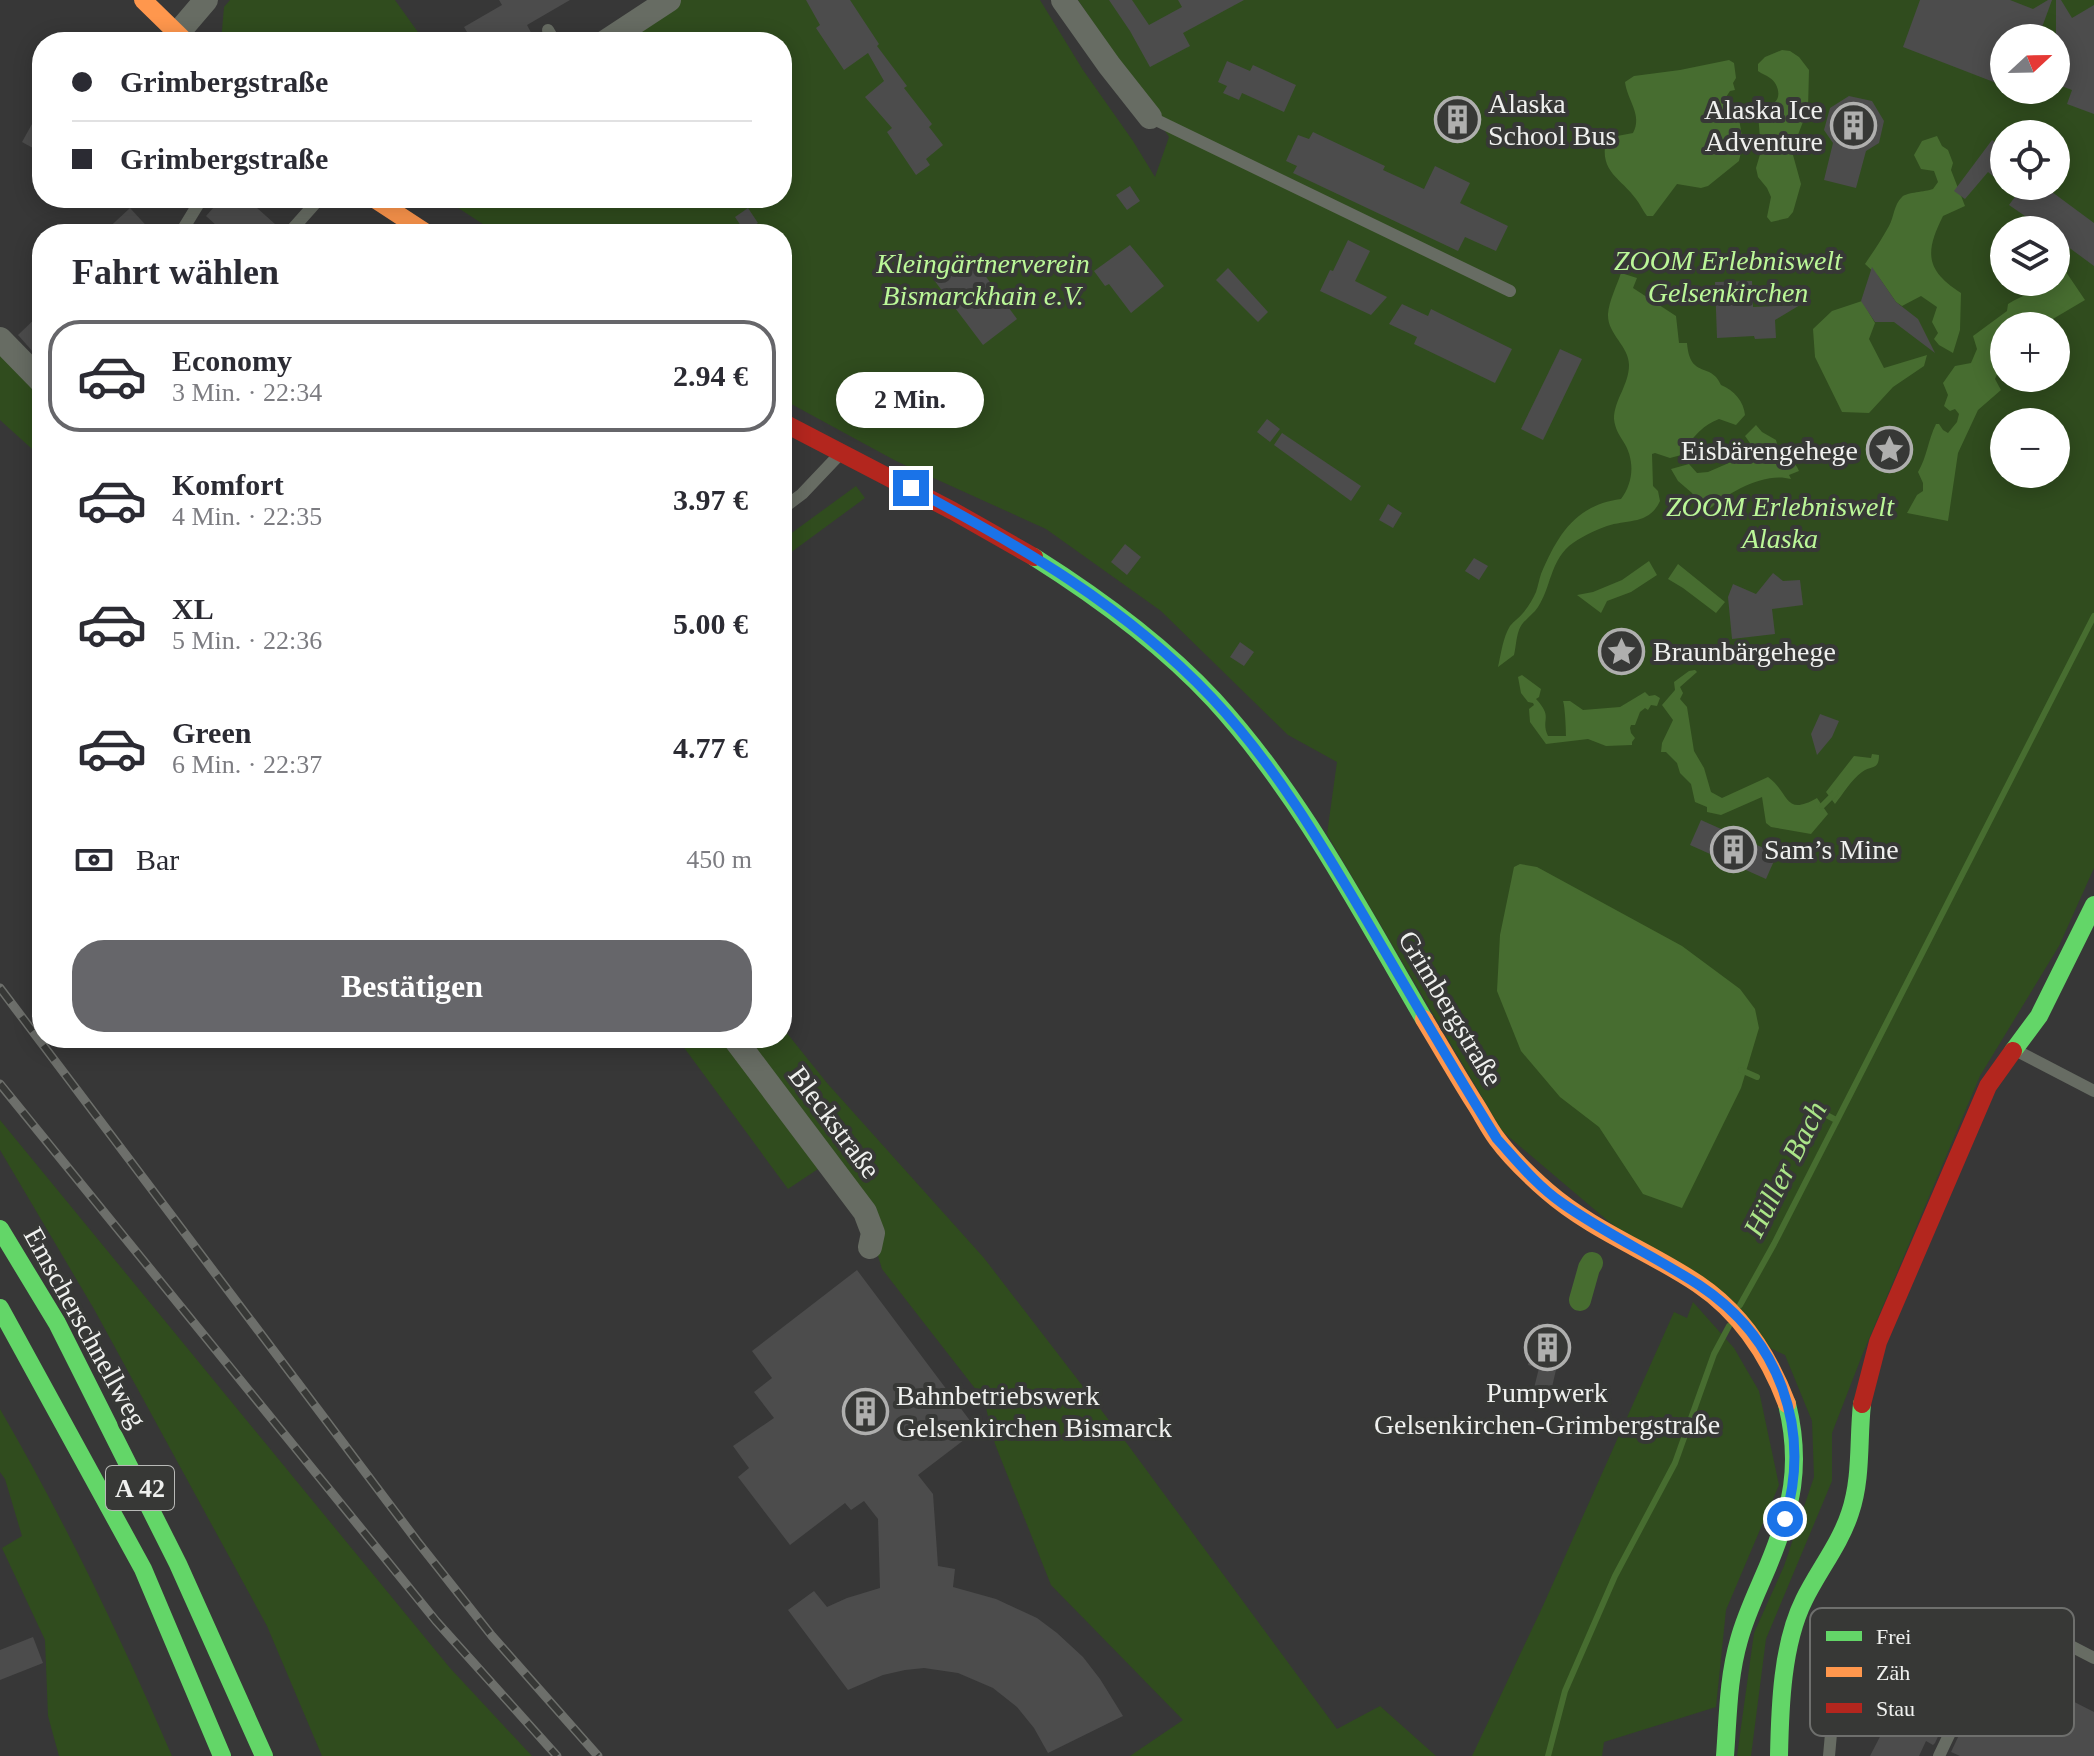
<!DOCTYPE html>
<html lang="de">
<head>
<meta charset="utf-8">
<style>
	body { margin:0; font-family:"Times New Roman",serif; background:#f2f2f3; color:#2b2b33; height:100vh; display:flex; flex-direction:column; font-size:30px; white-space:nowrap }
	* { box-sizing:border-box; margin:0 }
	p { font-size:26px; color:#7c7c81 }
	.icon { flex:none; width:44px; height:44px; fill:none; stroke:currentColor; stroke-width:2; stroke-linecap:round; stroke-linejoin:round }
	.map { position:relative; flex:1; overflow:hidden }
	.side { position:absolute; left:32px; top:224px; width:760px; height:824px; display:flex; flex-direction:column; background:#fff; border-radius:32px; box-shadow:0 4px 20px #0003 }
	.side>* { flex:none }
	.hud { position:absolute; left:32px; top:32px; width:760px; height:176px; border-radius:32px; box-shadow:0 4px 20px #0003; display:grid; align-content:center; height:176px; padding:0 40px; background:#fff }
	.needle { width:52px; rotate:68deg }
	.controls { position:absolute; left:1990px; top:24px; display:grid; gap:16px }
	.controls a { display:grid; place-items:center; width:80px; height:80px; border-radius:50%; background:#fff; box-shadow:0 4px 20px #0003; font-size:40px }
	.end { position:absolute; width:36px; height:36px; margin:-18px; border:10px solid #1a73e8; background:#fff; box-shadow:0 0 0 4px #fff }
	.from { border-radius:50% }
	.bubble { position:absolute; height:56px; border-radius:28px; background:#fff; box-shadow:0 4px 20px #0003; font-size:26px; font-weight:600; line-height:56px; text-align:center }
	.hud b { display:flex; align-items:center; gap:28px; height:76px; font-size:30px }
	.hud b+b { border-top:2px solid #e1e1e2 }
	.hud i { width:20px; height:20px; background:#2b2b33 }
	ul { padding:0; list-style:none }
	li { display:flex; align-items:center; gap:24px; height:112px; margin:0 16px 12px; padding:0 24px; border:4px solid transparent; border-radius:32px }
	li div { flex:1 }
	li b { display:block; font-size:30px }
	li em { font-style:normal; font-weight:600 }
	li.on { border-color:#66666a }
	li>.icon { width:72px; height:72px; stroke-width:1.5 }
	h2 { padding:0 40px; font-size:36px; line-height:96px }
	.pay { display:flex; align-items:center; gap:20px; height:88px; padding:0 40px; font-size:30px }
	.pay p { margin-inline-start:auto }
	.primary-button { display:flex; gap:16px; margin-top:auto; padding:16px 40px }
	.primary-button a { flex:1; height:92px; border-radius:32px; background:#66666a; color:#fff; font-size:32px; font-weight:600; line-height:92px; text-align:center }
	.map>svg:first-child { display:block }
	.green { fill:#304c1e; fill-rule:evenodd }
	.water { fill:#476d30 }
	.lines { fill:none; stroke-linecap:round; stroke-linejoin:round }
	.stream { stroke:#476d30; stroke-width:6 }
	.canal { stroke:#476d30; stroke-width:22 }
	.building { fill:#4c4c4c }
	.lane { stroke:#676c63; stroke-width:12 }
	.street { stroke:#676c63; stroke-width:24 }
	.fast { stroke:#63d668; stroke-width:18 }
	.slow { stroke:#ff974d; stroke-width:18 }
	.jam { stroke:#b3261e; stroke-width:18 }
	.rail-casing { stroke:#6d6f6b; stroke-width:9 }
	.rail { stroke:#373836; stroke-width:6; stroke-dasharray:18; stroke-linecap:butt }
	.route { stroke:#1a73e8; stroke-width:10 }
	.labels { text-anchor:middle; stroke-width:8; stroke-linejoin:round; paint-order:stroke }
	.shield { fill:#373836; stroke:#b8b9b7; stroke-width:2 }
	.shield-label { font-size:26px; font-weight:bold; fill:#eff0ee }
	.poi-label { font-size:28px; fill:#eff0ee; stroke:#373836; text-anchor:start }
	.park-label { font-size:28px; font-style:italic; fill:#bbf798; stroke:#373836 }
	.street-label { font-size:28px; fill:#eff0ee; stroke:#373836 }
	.water-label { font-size:30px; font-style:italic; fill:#abe688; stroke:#373836 }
	.key { fill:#373836; stroke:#6e6f6d; stroke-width:2 }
	.key-label { font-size:22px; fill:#eff0ee }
</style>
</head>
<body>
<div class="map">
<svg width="2094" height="1756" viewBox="0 0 2094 1756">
	<rect width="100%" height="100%" fill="#373737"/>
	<g class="green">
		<polygon points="230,0 395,0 425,42 221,42 224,7"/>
		<path d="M676,0H1040L1083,70L1133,141L1155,177L1169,137L1078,0H2094V868L2059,946L1980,1076L1863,1353L1832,1433V1481L1766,1639L1751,1756H1737L1754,1633L1784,1566L1814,1477L1812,1421L1785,1355L1772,1349L1608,1221L1502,1131L1327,834L1337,762L1288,735L1161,611L1046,529L896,461L782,399V234H498L443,198H782V42H612ZM2004,38H2056V90H2004ZM2004,134H2056V186H2004ZM2004,230H2056V282H2004ZM2004,326H2056V378H2004ZM2004,422H2056V474H2004Z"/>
		<polygon points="0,342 42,387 42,458 0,420"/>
		<polygon points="856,486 865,498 782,559 782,540"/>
		<polygon points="782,1027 827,1083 984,1258 1128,1445 1337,1729 1380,1706 1436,1756 1130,1756 1183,1720 1051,1585 995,1444 984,1400 882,1269 871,1233 824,1165 788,1189 677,1038 782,1038"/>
		<polygon points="0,1120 450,1668 532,1756 322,1756 267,1626 94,1309 0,1150"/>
		<polygon points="1693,1302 1734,1348 1759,1391 1779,1485 1726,1610 1716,1707 1604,1742 1602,1756 1472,1756 1542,1608 1674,1312 1687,1318"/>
		<path d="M0,1409C65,1521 121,1638 172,1756H59L48,1716L45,1640L2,1548L22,1536L5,1479L0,1472Z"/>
	</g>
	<g class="water">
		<path d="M1782,50L1790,51L1799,57L1809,70L1808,109L1794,145L1793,155L1801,184L1793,212L1788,218L1771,222L1767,217L1771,197L1767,188L1758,177L1756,168L1761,151L1758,113L1761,107C1766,105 1771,105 1775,102C1782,96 1777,82 1770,78C1766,75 1762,74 1758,71V64L1765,57Z"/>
		<path d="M1729,60L1734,63L1736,78L1733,83L1735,90L1730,91L1726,97L1727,103L1733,107L1737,106L1743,143L1739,161L1708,186L1701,188L1677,184L1653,216H1647C1643,211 1640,204 1636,199C1622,179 1599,172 1606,141L1612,137L1633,133C1643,115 1627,100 1625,82L1634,76L1680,70Z"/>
		<path d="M1937,136L1942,146L1948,150L1953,163L1951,170L1965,206L1943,216C1925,252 1925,270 1961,293L1960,330L1953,353L1939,345L1934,339L1938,333L1932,322L1937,307L1921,296L1902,306L1896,302L1878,276L1865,264C1873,252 1882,239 1889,226C1894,217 1894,204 1902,197C1907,192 1925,192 1933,189L1938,182L1934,171L1921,169L1914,155L1922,141Z"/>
		<path d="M2064,269L2085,300L2041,326H2004V358L1995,379L2001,390L1978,410L1958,453L1948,521L1907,513L1917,495L1923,491V483L1918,472C1927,457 1928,440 1936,424H1939L1943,430L1948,433L1957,422L1959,414L1955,409L1950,411L1944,406L1948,395L1943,383L1955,366L1971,363L1977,349L1973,336L2007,311L2008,304C2016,299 2023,296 2032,292C2041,287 2044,282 2056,282V275Z"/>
		<path d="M1621,273L1637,278L1633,288L1676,316L1679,343H1687C1690,380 1711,361 1721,385C1734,390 1744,402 1745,415L1736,425L1719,419C1703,425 1696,435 1685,447V454L1670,458L1655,453L1652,454L1653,486L1658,491L1660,501C1649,525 1628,519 1607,526C1595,530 1579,538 1569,546C1550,563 1551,587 1538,607C1533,615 1522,621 1519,630C1516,638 1516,647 1514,655L1498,667C1501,654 1503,637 1510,626C1514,621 1519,618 1523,613C1528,607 1533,599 1536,592C1538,586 1539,580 1541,574C1558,534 1576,505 1621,499C1634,482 1635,459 1623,441C1618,433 1615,428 1614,419C1614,400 1629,385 1629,365C1629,346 1607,334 1608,314C1609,301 1617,285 1621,273Z"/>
		<polygon points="1862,301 1875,323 1869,339 1884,368 1927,355 1924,366 1893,387 1869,413 1842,412 1815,357 1813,329 1832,311"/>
		<path d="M1756,425L1762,432L1776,440C1779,454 1794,458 1799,471L1789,475L1791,479C1763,471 1723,495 1704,514L1692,493L1678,481L1671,469L1689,464L1697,473L1708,472L1745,456L1748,451L1750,443L1745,436Z"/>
		<polygon points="1649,561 1657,575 1631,592 1607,601 1601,613 1577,595 1593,592 1622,580"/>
		<polygon points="1678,564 1725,602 1716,613 1683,588 1668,579"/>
		<path d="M1695,670L1697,672L1680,687L1683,693L1680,699L1687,707L1694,751L1704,768L1711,792L1722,798L1768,777C1790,793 1784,817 1817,798L1828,814L1811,834L1771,827L1766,823L1762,797L1721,815L1707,812V807L1695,802L1691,784L1680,773L1677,763L1666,752H1661L1662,743L1673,720L1662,705L1675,690L1674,682L1689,671Z"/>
		<path d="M1522,675L1541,689L1539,697L1536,699C1554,718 1540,719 1548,736H1566C1566,729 1565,706 1563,701H1570L1583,710L1620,707L1645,692L1649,696L1655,695L1660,698L1657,706L1651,705L1648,710L1645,708L1640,712L1635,725H1631L1630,728L1631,733L1635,738L1632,742V745L1606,746L1588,739L1546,744L1530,722L1529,709L1534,705L1533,703L1528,702L1521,693L1518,677Z"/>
		<path d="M1872,754L1879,755C1879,771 1871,765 1862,772C1851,780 1843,794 1835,804L1826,792L1854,756L1871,758Z"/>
		<polygon points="1520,864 1537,867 1682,946 1740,989 1755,1009 1759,1028 1741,1088 1682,1208 1643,1194 1599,1127 1560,1097 1521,1051 1497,991 1500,935 1514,867"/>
	</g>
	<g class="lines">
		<g class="stream">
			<polyline points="1822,806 1835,793"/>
			<polyline points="1741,1070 1757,1077"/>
			<polyline points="1815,1109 1836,1120"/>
			<polyline points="1740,1305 1774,1244 2094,616"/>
			<polyline points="1548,1756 1565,1691 1615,1576 1675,1463 1714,1354 1729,1326"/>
		</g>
		<polyline class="canal" points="1580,1300 1589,1268 1592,1263"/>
	</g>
	<g class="building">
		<polygon points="499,0 570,0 527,25 536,42 473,42 464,27 502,5"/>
		<polygon points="806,0 850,0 879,44 877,46 907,86 904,88 932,124 929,127 943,145 926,159 930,165 916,175 887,132 892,128 865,97 884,81 868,53 844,70 816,28 820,25"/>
		<polygon points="1109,0 1132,0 1149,25 1182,7 1178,0 1244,0 1183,33 1190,46 1150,67 1130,31"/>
		<polygon points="1920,0 2010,0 2033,9 2048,0 2052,0 2038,38 2004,38 2004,86 1903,47"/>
		<polygon points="2056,0 2061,0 2072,18 2094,5 2094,114 2067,104 2072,90 2056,84"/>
		<polygon points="1227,61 1250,71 1253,65 1296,85 1284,112 1242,93 1239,100 1223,93 1227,86 1218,82"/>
		<polygon points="1849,96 1872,101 1884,121 1879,143 1866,151 1856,188 1824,180 1833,143 1824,130 1830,108"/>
		<polygon points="42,106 42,153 22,142"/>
		<polygon points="1313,132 1385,166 1383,170 1424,189 1435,166 1470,183 1460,203 1508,226 1496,251 1465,237 1458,251 1293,173 1297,166 1286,161 1298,135 1309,139"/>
		<polygon points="1992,140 2004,149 2004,185 1988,172 1965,199 1954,191"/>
		<polygon points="1130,186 1140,201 1127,210 1116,195"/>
		<polygon points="2023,186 2044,186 2094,223 2094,266 2056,238 2056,230 2045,230 2009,205"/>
		<polygon points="222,198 246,198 275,224 266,234 210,234 217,226 206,216"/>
		<polygon points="130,208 154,234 102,234"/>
		<polygon points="748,208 758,223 745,232 735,217"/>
		<polygon points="1348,240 1370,251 1355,281 1387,297 1371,315 1320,291 1330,270 1333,271"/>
		<polygon points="1130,245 1164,286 1131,313 1109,284 1105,286 1094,271"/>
		<polygon points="970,255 1017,319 983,345 934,280"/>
		<polygon points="1872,267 1896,302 1918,319 1935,353 1894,322 1875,322 1861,301"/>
		<polygon points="1228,268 1268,312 1258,322 1216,280"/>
		<polygon points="1752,281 1753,307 1800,305 1775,320 1776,338 1755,339 1754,336 1717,338 1715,282"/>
		<polygon points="1402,304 1428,316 1431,309 1512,349 1495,383 1414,344 1417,337 1389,324"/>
		<polygon points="42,312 42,346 34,353 18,335"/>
		<polygon points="1560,349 1582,359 1543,440 1521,429"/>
		<polygon points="1267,419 1280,429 1270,442 1257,432"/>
		<polygon points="1282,433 1361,486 1351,501 1274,445"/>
		<polygon points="1388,504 1402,513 1393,528 1379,520"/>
		<polygon points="1125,544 1141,557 1127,575 1111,562"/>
		<polygon points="1474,558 1488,566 1479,580 1465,571"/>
		<polygon points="1773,573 1783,581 1800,580 1803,605 1772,609 1775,634 1732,639 1728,597 1733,584 1756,594"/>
		<polygon points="1240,642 1254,652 1244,666 1230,657"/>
		<polygon points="1820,714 1839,721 1832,737 1817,755 1811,734"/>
		<polygon points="1701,820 1777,854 1766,879 1690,845"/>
		<polygon points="857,1270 977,1430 918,1475 933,1494 938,1566 955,1569 953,1587 996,1599 1037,1618 1057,1633 1083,1657 1100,1679 1123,1716 1048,1753 1034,1728 1017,1707 993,1688 958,1673 924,1668 905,1670 883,1675 848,1690 788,1610 814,1591 827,1607 847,1598 880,1588 878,1519 864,1501 851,1510 845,1503 790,1545 738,1477 749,1468 733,1446 774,1418 754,1392 772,1378 752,1351"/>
		<polygon points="1538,1324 1565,1331 1549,1400 1532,1396 1539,1368 1528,1365"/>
		<polygon points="33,1637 43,1663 0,1680 0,1650"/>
		<polygon points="1994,1661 2094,1712 2094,1756 1960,1756 1951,1752"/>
		<polygon points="1880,1678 1949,1713 1935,1743 1933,1745 1926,1741 1919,1756 1870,1756 1888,1721 1865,1710"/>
	</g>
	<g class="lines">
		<g class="lane">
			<polyline points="548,30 555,42"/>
			<polyline points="1150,117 1510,291"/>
			<polyline points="180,234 202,198"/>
			<polyline points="288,234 320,198"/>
			<polyline points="782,509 802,494 839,455"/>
			<polyline points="2017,1051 2094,1091"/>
			<polyline points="1829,1756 1836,1677 1863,1657 1969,1693"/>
			<polyline points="1939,1756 2007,1613 2094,1658"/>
		</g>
		<g class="street">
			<polyline points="1063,0 1109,65 1150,117"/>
			<polyline points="177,34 206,0"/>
			<polyline points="605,42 669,0"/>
			<polyline points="0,339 42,382"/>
			<polyline points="734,1038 865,1212 873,1233 870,1247"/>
		</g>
		<g class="fast">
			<path d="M1034,557C1099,598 1162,644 1214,700C1300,794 1360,910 1424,1019"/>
			<polyline points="2013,1051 2039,1016 2094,905"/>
			<polyline points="0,1229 57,1323 178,1564 264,1756"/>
			<polyline points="0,1308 143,1569 222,1756"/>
			<path d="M1725,1756C1728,1717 1728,1678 1739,1640C1746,1614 1758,1590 1768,1566C1792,1508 1802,1465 1787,1404"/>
			<path d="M1779,1756C1780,1707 1782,1644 1804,1600C1818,1571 1840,1544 1850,1513C1862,1478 1858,1440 1862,1404"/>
		</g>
		<g class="slow">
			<polyline points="143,0 186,42"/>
			<polyline points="373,198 428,234"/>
			<path d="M1424,1019C1441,1047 1457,1075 1474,1102C1482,1114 1488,1127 1497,1139C1511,1158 1530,1176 1547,1191C1593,1231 1649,1251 1698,1284C1741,1313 1769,1356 1787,1404"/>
		</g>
		<g class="jam">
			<polyline points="782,422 953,511 1034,557"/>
			<polyline points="1862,1404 1878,1342 1988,1086 2013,1051"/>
		</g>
		<defs>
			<g id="rail">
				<polyline points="0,988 417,1541 492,1636 598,1756"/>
				<polyline points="0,1084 436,1621 557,1756"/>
			</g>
		</defs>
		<use href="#rail" class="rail-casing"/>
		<use href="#rail" class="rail"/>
	</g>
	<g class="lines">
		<path class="route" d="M911,488C1021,546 1125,606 1212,698C1274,764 1321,843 1367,921C1410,994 1452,1067 1497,1139C1517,1161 1537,1186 1562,1203C1606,1234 1654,1256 1699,1285C1779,1338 1812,1428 1785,1519"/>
	</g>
	<defs>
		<symbol id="building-ring" viewBox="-11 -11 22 22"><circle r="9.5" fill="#373836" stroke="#afafae" stroke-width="1.5"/><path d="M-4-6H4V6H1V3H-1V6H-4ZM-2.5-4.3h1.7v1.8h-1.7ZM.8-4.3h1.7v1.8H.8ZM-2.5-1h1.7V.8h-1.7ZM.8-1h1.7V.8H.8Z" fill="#afafae"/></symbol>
		<symbol id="sight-ring" viewBox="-11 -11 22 22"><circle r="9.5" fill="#373836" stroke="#afafae" stroke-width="1.5"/><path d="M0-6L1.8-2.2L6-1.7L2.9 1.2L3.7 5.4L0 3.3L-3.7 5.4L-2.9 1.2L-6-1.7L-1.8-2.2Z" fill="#afafae"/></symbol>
	</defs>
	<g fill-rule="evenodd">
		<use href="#building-ring" x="1432" y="94" width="51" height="51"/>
		<use href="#building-ring" x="1828" y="100" width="51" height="51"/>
		<use href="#sight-ring" x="1864" y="424" width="51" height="51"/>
		<use href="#sight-ring" x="1596" y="626" width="51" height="51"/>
		<use href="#building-ring" x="1708" y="824" width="51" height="51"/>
		<use href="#building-ring" x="1522" y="1322" width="51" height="51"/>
		<use href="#building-ring" x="840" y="1386" width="51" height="51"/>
	</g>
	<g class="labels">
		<rect class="shield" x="106" y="1466" width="68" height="44" rx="6"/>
		<g class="shield-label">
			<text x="140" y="1497">A 42</text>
		</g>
		<g class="poi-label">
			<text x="1488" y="113">Alaska<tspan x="1488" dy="32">School Bus</tspan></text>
			<text x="1823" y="119" text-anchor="end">Alaska Ice<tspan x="1823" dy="32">Adventure</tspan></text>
			<text x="1858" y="460" text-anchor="end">Eisbärengehege</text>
			<text x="1653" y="661">Braunbärgehege</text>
			<text x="1764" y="859">Sam’s Mine</text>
			<text x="1547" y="1402" text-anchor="middle">Pumpwerk<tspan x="1547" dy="32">Gelsenkirchen-Grimbergstraße</tspan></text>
			<text x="896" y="1405">Bahnbetriebswerk<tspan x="896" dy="32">Gelsenkirchen Bismarck</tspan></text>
		</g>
		<g class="park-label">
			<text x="1728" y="270">ZOOM Erlebniswelt<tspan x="1728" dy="32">Gelsenkirchen</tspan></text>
			<text x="983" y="273">Kleingärtnerverein<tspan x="983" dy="32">Bismarckhain e.V.</tspan></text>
			<text x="1780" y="516">ZOOM Erlebniswelt<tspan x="1780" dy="32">Alaska</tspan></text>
		</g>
		<g class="street-label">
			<text transform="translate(1451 1008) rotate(59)" y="10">Grimbergstraße</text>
			<text transform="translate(835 1122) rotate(53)" y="10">Bleckstraße</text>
			<text transform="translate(86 1327) rotate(61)" y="10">Emscherschnellweg</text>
		</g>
		<g class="water-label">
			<text transform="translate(1785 1169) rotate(-63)" y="10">Hüller Bach</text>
		</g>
	</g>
	<rect x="1810" y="1608" width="264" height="128" rx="12" class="key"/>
	<rect x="1826" y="1631" width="36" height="10" fill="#63d668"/>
	<rect x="1826" y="1667" width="36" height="10" fill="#ff974d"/>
	<rect x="1826" y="1703" width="36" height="10" fill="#b3261e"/>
	<g class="key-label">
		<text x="1876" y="1644">Frei</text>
		<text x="1876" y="1680">Zäh</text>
		<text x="1876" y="1716">Stau</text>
	</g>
</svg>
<div class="controls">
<a><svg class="needle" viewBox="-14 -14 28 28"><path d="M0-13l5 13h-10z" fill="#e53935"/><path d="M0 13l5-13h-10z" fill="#7c7c81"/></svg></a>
<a><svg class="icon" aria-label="locate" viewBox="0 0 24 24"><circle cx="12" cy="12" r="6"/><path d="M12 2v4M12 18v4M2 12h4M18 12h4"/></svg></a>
<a><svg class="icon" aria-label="layers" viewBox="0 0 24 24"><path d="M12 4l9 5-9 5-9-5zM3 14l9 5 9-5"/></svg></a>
<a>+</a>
<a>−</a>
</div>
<i class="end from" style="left:1785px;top:1519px"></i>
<i class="end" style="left:911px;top:488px"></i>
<div class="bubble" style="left:836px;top:372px;width:148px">2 Min.</div>
<div class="hud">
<b><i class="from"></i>Grimbergstraße</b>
<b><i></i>Grimbergstraße</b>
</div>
<section class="side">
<h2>Fahrt wählen</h2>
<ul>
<li class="on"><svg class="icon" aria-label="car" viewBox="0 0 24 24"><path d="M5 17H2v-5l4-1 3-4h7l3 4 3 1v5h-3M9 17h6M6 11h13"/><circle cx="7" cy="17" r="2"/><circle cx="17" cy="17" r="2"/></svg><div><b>Economy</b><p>3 Min. · 22:34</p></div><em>2.94 €</em></li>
<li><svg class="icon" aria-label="car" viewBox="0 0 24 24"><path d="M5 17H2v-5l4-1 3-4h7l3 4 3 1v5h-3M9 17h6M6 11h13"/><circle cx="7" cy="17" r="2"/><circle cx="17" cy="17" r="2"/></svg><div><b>Komfort</b><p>4 Min. · 22:35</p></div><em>3.97 €</em></li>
<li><svg class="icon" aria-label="car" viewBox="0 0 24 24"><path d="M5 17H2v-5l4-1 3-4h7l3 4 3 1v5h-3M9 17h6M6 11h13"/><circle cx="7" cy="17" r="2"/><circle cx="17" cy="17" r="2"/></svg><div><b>XL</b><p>5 Min. · 22:36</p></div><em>5.00 €</em></li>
<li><svg class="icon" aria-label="car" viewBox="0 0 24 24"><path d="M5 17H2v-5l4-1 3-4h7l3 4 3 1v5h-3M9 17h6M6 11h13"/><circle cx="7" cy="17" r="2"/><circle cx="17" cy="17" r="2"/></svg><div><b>Green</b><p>6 Min. · 22:37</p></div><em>4.77 €</em></li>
</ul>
<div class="pay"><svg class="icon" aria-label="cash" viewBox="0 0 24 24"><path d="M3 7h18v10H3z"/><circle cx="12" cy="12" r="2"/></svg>Bar<p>450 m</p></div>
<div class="primary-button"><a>Bestätigen</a></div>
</section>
</div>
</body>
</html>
